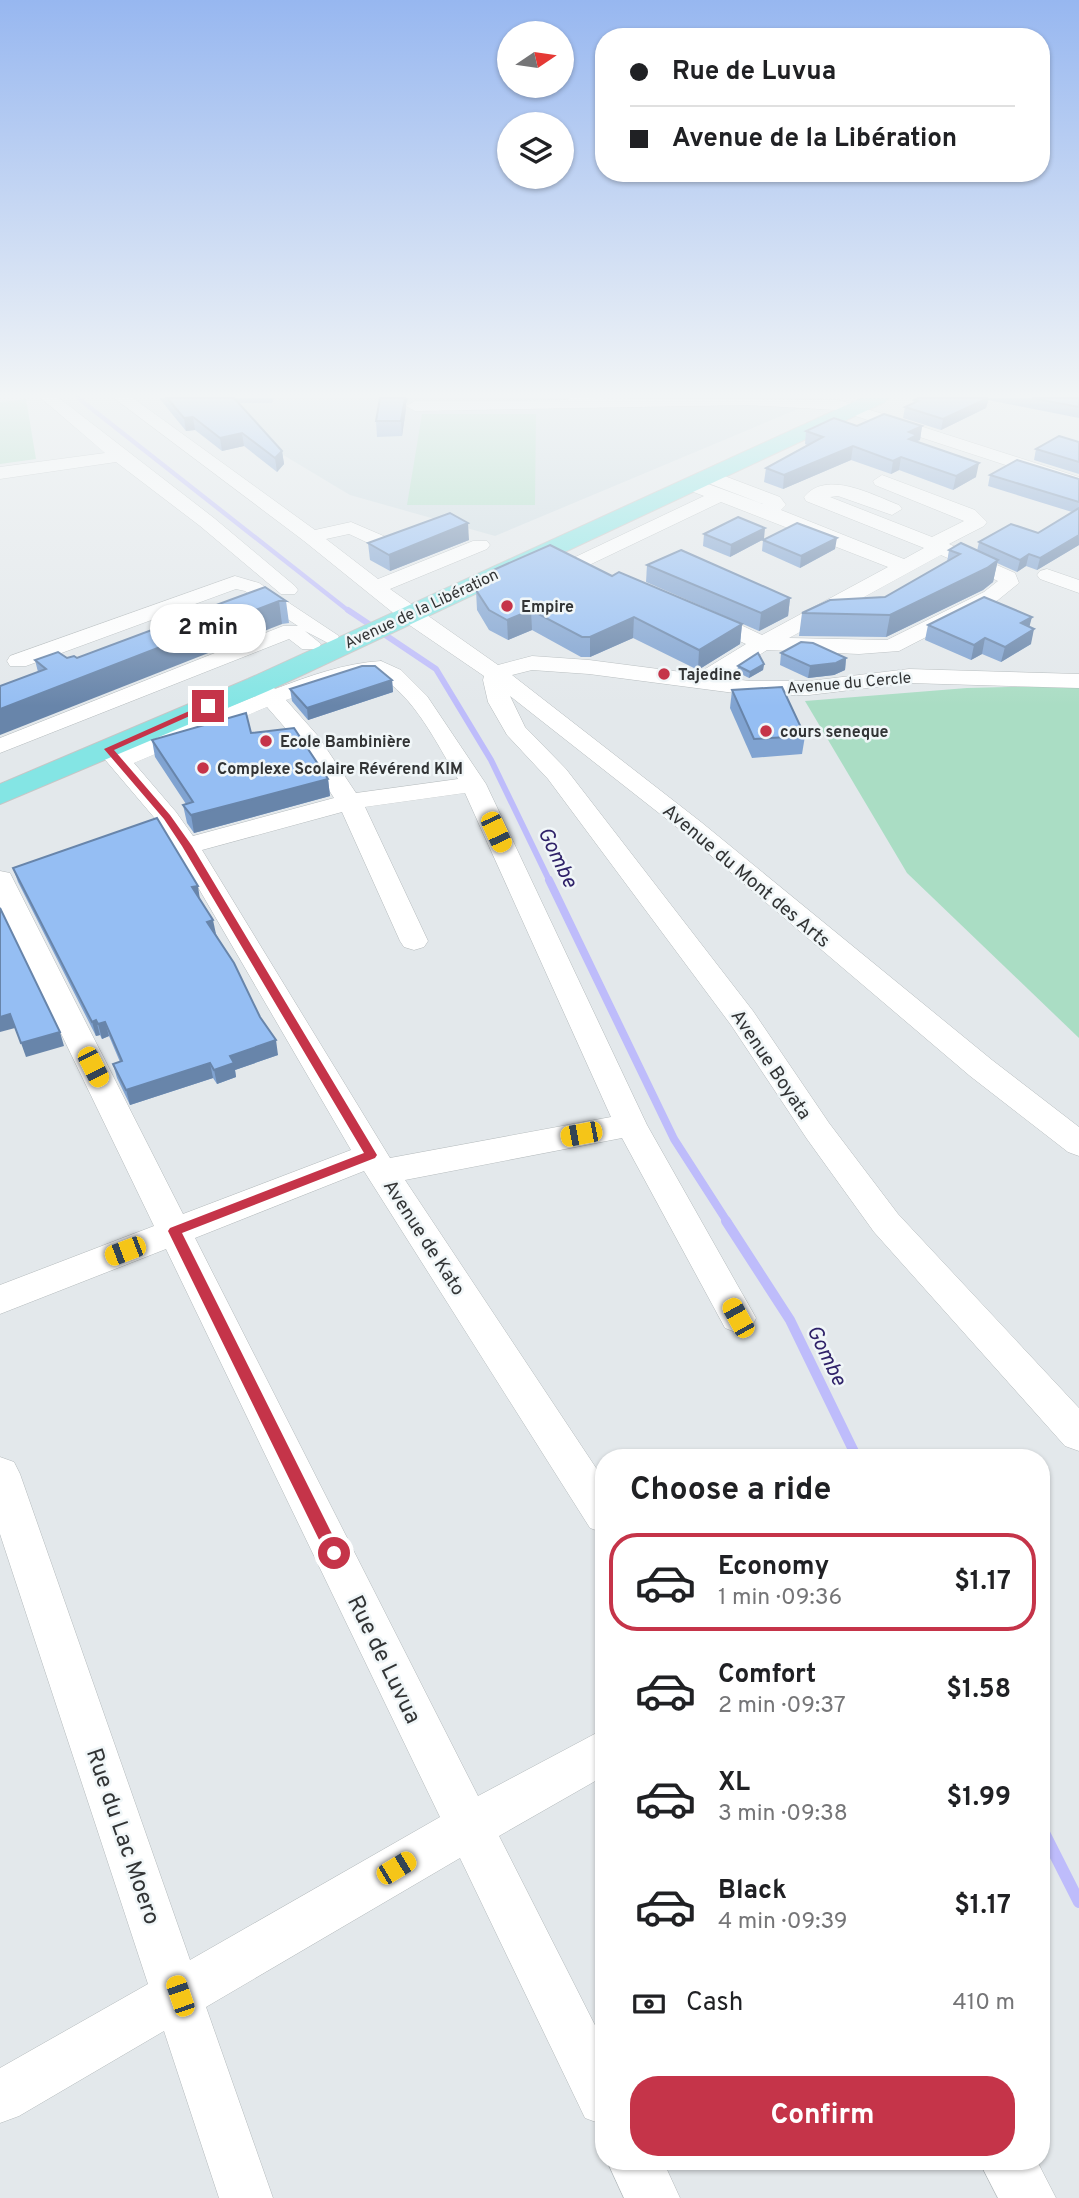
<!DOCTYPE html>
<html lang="en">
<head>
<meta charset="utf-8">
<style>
	body { margin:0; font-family:Overpass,sans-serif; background:#f2f2f2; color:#202124; height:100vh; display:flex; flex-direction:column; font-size:26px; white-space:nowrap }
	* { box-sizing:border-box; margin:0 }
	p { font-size:23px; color:#757577 }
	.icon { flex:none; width:38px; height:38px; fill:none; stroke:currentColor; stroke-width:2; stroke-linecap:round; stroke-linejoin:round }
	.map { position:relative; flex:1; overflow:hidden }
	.details { position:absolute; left:595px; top:1449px; width:455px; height:721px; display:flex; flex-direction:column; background:#fff; border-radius:28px; box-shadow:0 2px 5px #0004 }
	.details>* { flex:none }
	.top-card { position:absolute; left:595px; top:28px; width:455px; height:154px; border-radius:28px; box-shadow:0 2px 5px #0004; display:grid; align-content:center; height:154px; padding:0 35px; background:#fff }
	.needle { width:46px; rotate:77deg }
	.tools { position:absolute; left:497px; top:21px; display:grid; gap:14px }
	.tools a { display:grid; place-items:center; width:77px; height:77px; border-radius:50%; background:#fff; box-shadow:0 2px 5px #0004; font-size:35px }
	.end { position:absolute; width:32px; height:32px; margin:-16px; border:9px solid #c53449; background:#fff; box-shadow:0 0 0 4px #fff }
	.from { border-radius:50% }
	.bubble { position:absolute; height:49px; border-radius:24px; background:#fff; box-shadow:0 2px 5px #0004; font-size:23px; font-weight:700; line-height:49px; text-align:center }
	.car { position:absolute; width:21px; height:42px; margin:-21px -10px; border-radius:9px; box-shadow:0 0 5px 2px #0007; background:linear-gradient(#f5c518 24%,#345 0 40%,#f5c518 0 76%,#345 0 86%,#f5c518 0) }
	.top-card b { display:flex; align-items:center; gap:24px; height:66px; font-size:26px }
	.top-card b+b { border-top:2px solid #e0e0e0 }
	.top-card i { width:18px; height:18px; background:#202124 }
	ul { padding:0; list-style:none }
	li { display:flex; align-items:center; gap:21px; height:98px; margin:0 14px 10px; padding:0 21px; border:4px solid transparent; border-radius:28px }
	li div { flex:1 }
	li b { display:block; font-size:26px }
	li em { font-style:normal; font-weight:700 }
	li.selected { border-color:#c53449 }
	li>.icon { width:63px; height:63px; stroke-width:1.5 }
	h2 { padding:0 35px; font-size:32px; line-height:84px }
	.pay { display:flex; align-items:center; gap:18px; height:77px; padding:0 35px; font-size:26px }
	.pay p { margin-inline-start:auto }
	.button { display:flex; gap:14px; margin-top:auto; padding:14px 35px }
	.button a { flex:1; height:80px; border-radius:28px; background:#c53449; color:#fff; font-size:28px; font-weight:700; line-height:80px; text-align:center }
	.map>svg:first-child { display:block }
	.built { fill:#cedce2 }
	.green { fill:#aaddc4 }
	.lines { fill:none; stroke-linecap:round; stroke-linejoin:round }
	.stream-far4 { stroke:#bebcfb; stroke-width:4.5 }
	.stream-far3 { stroke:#bebcfb; stroke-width:6 }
	.stream-far2 { stroke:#bebcfb; stroke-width:8 }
	.stream-far1 { stroke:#bebcfb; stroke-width:10 }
	.stream { stroke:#bebcfb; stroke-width:12 }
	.minor-casing { stroke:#b4babc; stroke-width:1 }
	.major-casing { stroke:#c6c6c6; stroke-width:2 }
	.minor { fill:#fff; fill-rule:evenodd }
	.major { fill:#84e5e4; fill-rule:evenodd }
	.wall { fill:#80a3d1 }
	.shaded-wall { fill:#6885aa }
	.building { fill:#95bef3; stroke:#6885aa; stroke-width:2 }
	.route { fill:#c53449 }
	.poi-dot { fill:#c53449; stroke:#f0f6f8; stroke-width:2.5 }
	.labels { text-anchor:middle; stroke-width:5; stroke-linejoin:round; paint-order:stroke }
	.far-poi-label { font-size:16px; font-weight:bold; fill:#323435; stroke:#f0f6f8; text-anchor:start }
	.far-street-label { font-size:16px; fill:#323435; stroke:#f0f6f8 }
	.street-label { font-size:19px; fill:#323435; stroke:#f0f6f8 }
	.water-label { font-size:21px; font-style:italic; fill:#2f2269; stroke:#f0f6f8 }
	.near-street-label { font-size:23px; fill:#323435; stroke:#f0f6f8 }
</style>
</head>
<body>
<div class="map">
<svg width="1079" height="2198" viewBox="0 0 1079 2198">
	<rect width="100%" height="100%" fill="#e3e8eb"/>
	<polygon class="built" points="216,398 824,398 495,536 350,495 275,450"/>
	<g class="green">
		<polygon points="26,399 36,459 0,464 0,402"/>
		<polygon points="422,414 536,414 535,505 407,505"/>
		<polygon points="1079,685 1079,1038 907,873 805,701 967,688"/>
	</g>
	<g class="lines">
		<polyline class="stream-far4" points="78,398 350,612"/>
		<polyline class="stream-far3" points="348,610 436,669 491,760 550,882"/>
		<polyline class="stream-far2" points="549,880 674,1139 728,1223"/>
		<polyline class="stream-far1" points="726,1221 790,1320 857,1458"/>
		<polyline class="stream" points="1041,1827 1079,1902"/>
		<defs>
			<g id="minor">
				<polygon points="41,398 59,398 214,518 295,586 298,590 295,594 281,594 200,526 116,462 0,479 0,467 105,453"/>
				<path d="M114,398H133L315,530L351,522L393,540L396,544L393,548H379L349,534L326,539L378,579L473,541H487L490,545L487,549L390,589L498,665L532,656L589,660L697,674L746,644L695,621L692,616L695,611H711L762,635L888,567L721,502L585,567H571L568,563L571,559L704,496L683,488L681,484L683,480H697L763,504L700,480L698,476L700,472H714L780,497L786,505L781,510L904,559L924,548L806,501L804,497C826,469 873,495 899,505L902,509L892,515L838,496L830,497L932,537L964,521L875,485L873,481L882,475L975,510L987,522L984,526L949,544L1015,573L1019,583L998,600L899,651L859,654L767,650L723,678L750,681H809L909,669L1079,674V688L909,683L809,695H750L589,674L532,670L512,675L701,822L992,1060L1079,1127V1156L1068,1152L970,1076L683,832L510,696L525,727L566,769L753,1011L829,1123L898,1214L1079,1408V1451L1065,1446L874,1232L807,1139L731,1025L548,779L507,735L488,702L483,680L484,676L402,620L304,541ZM941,555L998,581L984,592L887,640L789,638Z"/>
				<polygon points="569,398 839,400 1079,477 1079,489 837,410 748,405 415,411 406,406 415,401 568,400"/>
				<polygon points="1047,569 1079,580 1079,593 1040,579 1037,575 1040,571"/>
				<polygon points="235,576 259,583 339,636 336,641 328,643 305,631 321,644 318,649 302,649 289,639 0,753 0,738 283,626 298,626 245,591 236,589 26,666 10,666 7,661 10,656"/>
				<path d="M381,661L401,670L427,696L486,784L647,1125L756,1318L751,1328L738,1333L725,1328L622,1138L405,1180L604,1480V1533L590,1528L364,1171L195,1238L478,1796L604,1729V1776L499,1836L604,2043V2125L585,2118L460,1858L206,2007L273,2198H219L164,2031L19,2116L0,2123V2068L148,1984L0,1534V1457L14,1462L20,1474L190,1960L440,1817L166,1249L0,1314V1285L154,1226L0,907V871L10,873L13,879L183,1214L351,1150L174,846L158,822L96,749L99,744C110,741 115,742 122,750L256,696L248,686L251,681H267L275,689C309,676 345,663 381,661ZM363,675H377C414,695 437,744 458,779L356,793L318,736L286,700ZM267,707L301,746L334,798L193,836L176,812L134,763ZM465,793L611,1117L390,1158L202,850L342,812L400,941L404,947L414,950L424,947L428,941L365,807Z"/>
				<polygon points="607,2161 663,2161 680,2198 624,2198"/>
				<polygon points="979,2161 1037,2161 1056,2198 998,2198"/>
			</g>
			<polygon id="major" points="862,398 888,398 885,402 268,691 0,804 0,784 248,679"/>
		</defs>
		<use href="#minor" class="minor-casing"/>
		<use href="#major" class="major-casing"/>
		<use href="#minor" class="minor"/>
		<use href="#major" class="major"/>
	</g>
	<g class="wall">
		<polygon points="159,398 274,398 272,403 239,403 282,451 284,464 277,472 244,446 222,451 195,430 186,431"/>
		<polygon points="380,398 408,398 407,402 406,403 406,409 402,436 377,437 376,421"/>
		<polygon points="918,398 1079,398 1079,418 988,400 986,408 941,430 903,418 905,407 914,403 914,400"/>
		<polygon points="922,426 920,440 916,442 976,477 953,490 899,470 891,474 851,460 783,489 764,482 766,468 807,445 805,444 806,431"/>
		<polygon points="1079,442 1079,474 1034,460 1036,449"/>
		<polygon points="990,475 1079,479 1079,545 1037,570 1026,566 1017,572 997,563 993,582 983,590 886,637 799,636 802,613 885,597 947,562 949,550 977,551 979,542 1038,533 1072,512 988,486"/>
		<polygon points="704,534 764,539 730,557 703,546"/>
		<polygon points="469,540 390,571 370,560 368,543"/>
		<polygon points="763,540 835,549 800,568 762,551"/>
		<polygon points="647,565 790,598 788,616 759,631 646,582"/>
		<polygon points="612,576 742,624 740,644 698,670 633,638 590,657 581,657 532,630 508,640 489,630 477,610 476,590"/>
		<polygon points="286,601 289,623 282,624 38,672 35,660 77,658 181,619 181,616 211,607"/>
		<polygon points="928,625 1029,627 1031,644 1001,662 982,654 971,660 925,640"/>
		<polygon points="781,653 846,658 845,670 834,675 808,678 780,665"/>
		<polygon points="764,664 763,670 749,678 737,672 738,666"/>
		<polygon points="392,680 393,692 308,720 292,701 290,689"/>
		<polygon points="732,690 805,736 802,754 752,758 730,708"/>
		<polygon points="251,733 328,779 330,796 194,833 187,823 183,805 186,804 155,757 152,740"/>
		<polygon points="13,868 200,900 216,934 278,1055 235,1070 236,1077 217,1084 213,1078 130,1105 117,1078 113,1064 120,1062 109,1036 102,1039 100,1035 96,1036 18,882"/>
	</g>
	<g class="shaded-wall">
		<polygon points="403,398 408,398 407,402 406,403 406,409 402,436 401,421"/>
		<polygon points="989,398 986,408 941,430 943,419"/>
		<polygon points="193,417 195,430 186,431 184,418"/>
		<polygon points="922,426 920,440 916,441 906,453 909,432"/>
		<polygon points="242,433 244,446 222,451 220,438"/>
		<polygon points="853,446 851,460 783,489 784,475"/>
		<polygon points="282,451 284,464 277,472 275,458"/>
		<polygon points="901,457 899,470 891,474 893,461"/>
		<polygon points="979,463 976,477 953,490 956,476"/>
		<polygon points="468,523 469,540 390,571 389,555"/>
		<polygon points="765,528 764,539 730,557 731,545"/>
		<polygon points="1079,535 1079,545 1037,570 1040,558"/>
		<polygon points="837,538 835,549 800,568 801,556"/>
		<polygon points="1029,554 1026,566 1017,572 1020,560"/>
		<polygon points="998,560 993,582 983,590 886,637 890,615"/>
		<polygon points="790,598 788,616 759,631 761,613"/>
		<polygon points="279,601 282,624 0,735 0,709"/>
		<polygon points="531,610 532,630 508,640 507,620"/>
		<polygon points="634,617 633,638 590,657 590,637"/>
		<polygon points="1032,617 1028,632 1021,623"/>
		<polygon points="742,624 740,644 698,670 699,650"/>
		<polygon points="1034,629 1031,644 1001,662 1005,647"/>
		<polygon points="985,638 982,654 971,660 974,645"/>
		<polygon points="846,658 845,670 834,675 808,678 810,666"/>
		<polygon points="764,664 763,670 749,678 750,672"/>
		<polygon points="392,680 393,692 308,720 307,708"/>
		<polygon points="328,779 330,796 194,833 191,815"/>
		<polygon points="198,886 200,900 192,887"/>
		<polygon points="213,920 216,934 207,922"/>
		<polygon points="10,1014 15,1028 0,1032 0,1017"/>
		<polygon points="96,1020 100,1035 96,1036 92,1022"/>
		<polygon points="105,1022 109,1036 102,1039 98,1024"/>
		<polygon points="60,1032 64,1046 26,1057 21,1043"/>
		<polygon points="276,1040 278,1055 235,1070 236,1077 217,1084 214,1070 230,1056"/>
		<polygon points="210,1063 213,1078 130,1105 126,1090"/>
	</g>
	<g class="building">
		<polygon points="167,398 234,398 282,451 275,458 242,433 220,438 193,417 184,418"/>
		<polygon points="380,398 405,398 401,421 376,421"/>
		<polygon points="918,398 988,398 943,419 905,407 918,401 914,400"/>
		<polygon points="1032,398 1079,398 1079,407"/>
		<polygon points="884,414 922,426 909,432 917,435 909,439 979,463 956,476 901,457 893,461 853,446 784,475 766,468 823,437 806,431 834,418 857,426"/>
		<polygon points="1059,436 1079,442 1079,462 1036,449"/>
		<polygon points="1017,460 1079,479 1079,502 990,475"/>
		<polygon points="1079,508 1079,535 1040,558 1029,554 1020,560 979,542 1011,524 1038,533"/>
		<polygon points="450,513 468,523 389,555 368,543"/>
		<polygon points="738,517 765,528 731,545 704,534"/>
		<polygon points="797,523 837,538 801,556 763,540"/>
		<polygon points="961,543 998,560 987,568 890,615 802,613 830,600 885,597 960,554 949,550"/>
		<polygon points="550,545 612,576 619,572 742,624 699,650 634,617 590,637 582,637 531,610 507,620 489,610 476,590 491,571"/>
		<polygon points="681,550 790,598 761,613 647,565"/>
		<polygon points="265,587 286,601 279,601 0,709 0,686 46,669 35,660 58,652 67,658 74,656 77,658 184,618 181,616 208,606 211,607"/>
		<polygon points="984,597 1032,617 1021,623 1034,629 1005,647 985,638 974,645 928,625"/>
		<polygon points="801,642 813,643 846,658 836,663 810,666 781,653"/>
		<polygon points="758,653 764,664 750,672 738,666"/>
		<polygon points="362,666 375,666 392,680 307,708 290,689"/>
		<polygon points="782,687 805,736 754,739 732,690"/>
		<polygon points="246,713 251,733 294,728 328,779 191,815 183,805 193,802 152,740"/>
		<polygon points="157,818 198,886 192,887 213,920 207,922 234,963 260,1017 276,1040 230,1056 234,1063 214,1070 210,1063 126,1090 113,1064 122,1061 105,1022 98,1024 96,1020 92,1022 13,868"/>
		<polygon points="0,908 60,1032 21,1043 10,1014 0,1017"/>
	</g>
	<linearGradient id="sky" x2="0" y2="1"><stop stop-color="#97b7f0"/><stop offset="0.56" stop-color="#f2f5f6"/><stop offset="1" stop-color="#f2f5f6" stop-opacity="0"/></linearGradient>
	<rect width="1079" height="706" fill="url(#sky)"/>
	<polygon class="route" points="205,704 212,706 114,750 170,815 192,846 377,1155 375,1158 182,1233 339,1548 341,1553 339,1558 334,1560 328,1558 168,1231 170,1228 364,1153 182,846 164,819 104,749"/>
	<g class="poi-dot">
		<circle cx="507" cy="606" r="7"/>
		<circle cx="664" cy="674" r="7"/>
		<circle cx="766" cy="731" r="7"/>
		<circle cx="266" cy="741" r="7"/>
		<circle cx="203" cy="768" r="7"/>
	</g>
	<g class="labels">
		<g class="far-poi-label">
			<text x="521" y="612">Empire</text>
			<text x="678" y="680">Tajedine</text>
			<text x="780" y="737">cours seneque</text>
			<text x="280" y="747">Ecole Bambinière</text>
			<text x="217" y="774">Complexe Scolaire Révérend KIM</text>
		</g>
		<g class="far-street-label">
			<text transform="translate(421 608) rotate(-25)" y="6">Avenue de la Libération</text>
			<text transform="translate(849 682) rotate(-5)" y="6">Avenue du Cercle</text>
		</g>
		<g class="street-label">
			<text transform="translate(747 875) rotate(40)" y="7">Avenue du Mont des Arts</text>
			<text transform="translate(772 1064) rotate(56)" y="7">Avenue Boyata</text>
			<text transform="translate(425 1237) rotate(57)" y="7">Avenue de Kato</text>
		</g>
		<g class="water-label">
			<text transform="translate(558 857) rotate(64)" y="7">Gombe</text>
			<text transform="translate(827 1355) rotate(64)" y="7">Gombe</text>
		</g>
		<g class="near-street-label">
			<text transform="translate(385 1659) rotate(64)" y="8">Rue de Luvua</text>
			<text transform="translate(124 1836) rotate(71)" y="8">Rue du Lac Moero</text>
		</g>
	</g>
</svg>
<div class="tools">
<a><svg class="needle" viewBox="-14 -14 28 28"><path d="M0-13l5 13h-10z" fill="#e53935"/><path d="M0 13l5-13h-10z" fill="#757577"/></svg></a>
<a><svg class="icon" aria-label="layers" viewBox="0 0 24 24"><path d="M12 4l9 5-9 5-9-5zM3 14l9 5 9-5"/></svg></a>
</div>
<i class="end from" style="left:334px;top:1553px"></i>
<i class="end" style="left:208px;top:706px"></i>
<div class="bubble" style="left:150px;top:604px;width:116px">2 min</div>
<i class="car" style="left:496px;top:832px;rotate:155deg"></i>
<i class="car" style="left:93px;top:1067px;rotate:153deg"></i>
<i class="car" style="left:581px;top:1134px;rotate:259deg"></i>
<i class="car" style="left:125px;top:1251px;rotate:249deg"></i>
<i class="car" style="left:738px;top:1318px;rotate:331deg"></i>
<i class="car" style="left:396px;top:1868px;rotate:59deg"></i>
<i class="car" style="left:180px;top:1996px;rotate:341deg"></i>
<div class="top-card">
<b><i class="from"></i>Rue de Luvua</b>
<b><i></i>Avenue de la Libération</b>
</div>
<section class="details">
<h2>Choose a ride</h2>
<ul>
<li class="selected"><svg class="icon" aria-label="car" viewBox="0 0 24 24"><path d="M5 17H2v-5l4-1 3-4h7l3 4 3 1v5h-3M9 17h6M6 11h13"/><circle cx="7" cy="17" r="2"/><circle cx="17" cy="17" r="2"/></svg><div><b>Economy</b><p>1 min · 09:36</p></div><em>$1.17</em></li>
<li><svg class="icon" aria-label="car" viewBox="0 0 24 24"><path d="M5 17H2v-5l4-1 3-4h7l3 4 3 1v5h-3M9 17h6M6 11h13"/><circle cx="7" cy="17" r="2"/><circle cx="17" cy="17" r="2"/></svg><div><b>Comfort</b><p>2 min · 09:37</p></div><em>$1.58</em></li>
<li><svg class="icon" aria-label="car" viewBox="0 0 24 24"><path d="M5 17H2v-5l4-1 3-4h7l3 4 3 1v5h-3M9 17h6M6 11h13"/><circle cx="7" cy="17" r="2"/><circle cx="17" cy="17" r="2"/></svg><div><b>XL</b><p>3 min · 09:38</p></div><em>$1.99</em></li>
<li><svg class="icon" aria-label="car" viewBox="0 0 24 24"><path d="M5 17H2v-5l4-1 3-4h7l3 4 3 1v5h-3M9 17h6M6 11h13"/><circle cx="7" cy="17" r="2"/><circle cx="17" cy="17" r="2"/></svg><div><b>Black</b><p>4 min · 09:39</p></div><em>$1.17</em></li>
</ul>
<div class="pay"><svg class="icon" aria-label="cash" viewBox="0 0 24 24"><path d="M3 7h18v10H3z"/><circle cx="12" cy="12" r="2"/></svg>Cash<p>410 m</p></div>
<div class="button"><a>Confirm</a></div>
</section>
</div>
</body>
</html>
